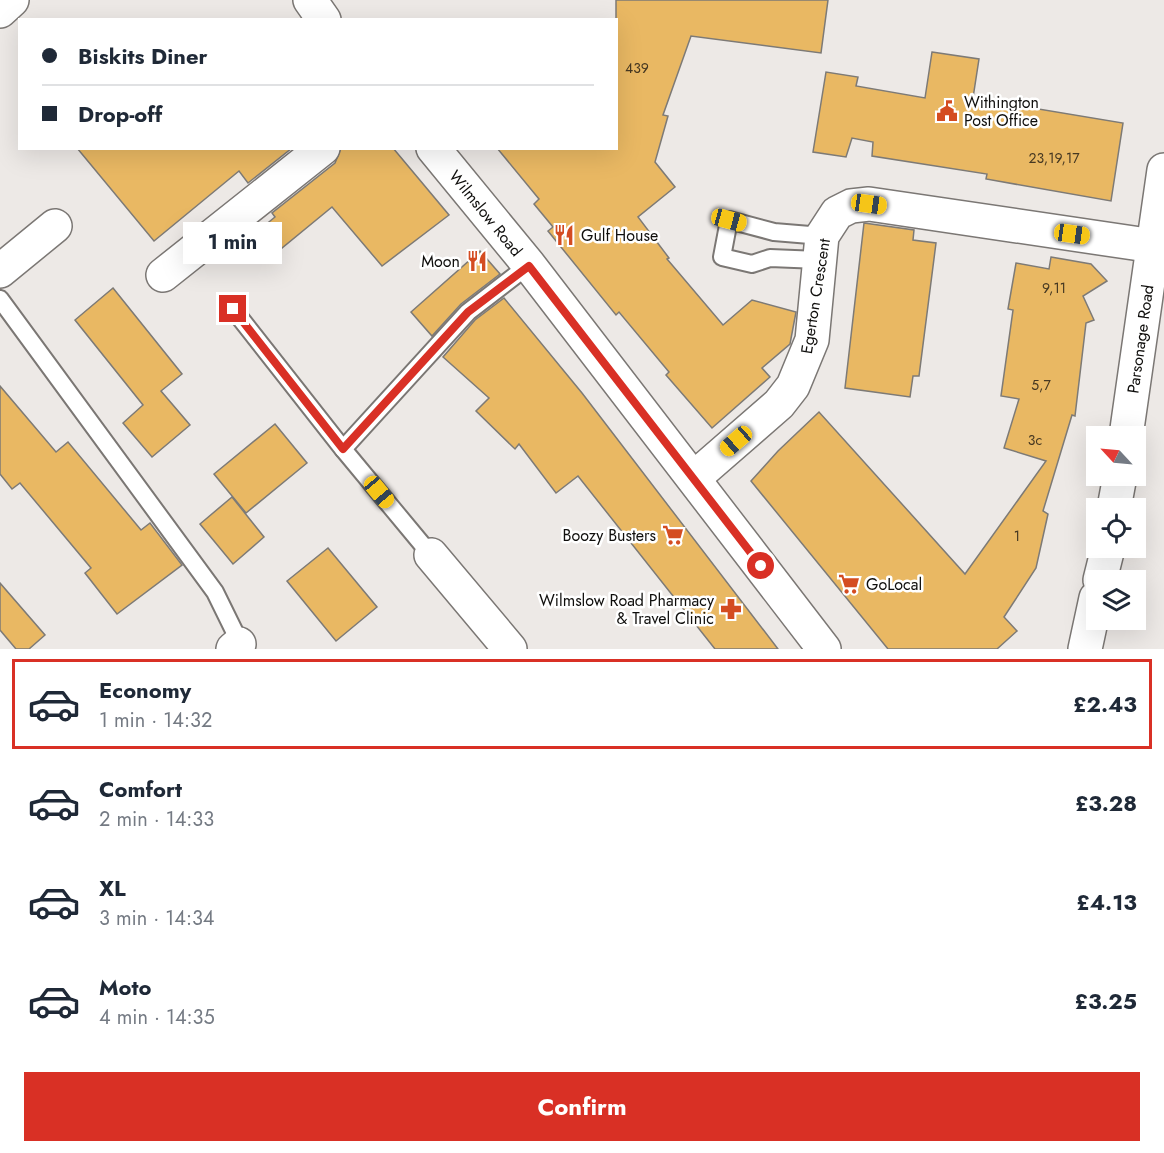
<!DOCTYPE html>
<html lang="en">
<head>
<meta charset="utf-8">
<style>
	body { margin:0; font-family:Jost,sans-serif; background:#f2f2f3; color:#1f2937; height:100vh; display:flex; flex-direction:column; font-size:22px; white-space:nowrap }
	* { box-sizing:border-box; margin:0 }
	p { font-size:20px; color:#747a83 }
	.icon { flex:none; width:33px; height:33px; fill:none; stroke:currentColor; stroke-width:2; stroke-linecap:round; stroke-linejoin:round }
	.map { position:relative; height:649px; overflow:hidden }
	.panel { display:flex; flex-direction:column; background:#fff; flex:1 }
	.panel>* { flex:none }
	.guide { position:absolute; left:18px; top:18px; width:600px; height:132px; border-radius:0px; box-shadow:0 6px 24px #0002; display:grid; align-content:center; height:132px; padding:0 24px; background:#fff }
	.needle { width:39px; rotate:296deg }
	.tools { position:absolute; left:1086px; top:426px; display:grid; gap:12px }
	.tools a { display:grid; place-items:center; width:60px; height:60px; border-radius:0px; background:#fff; box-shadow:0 6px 24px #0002; font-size:30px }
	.end { position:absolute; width:27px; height:27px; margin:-14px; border:8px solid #d93025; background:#fff; box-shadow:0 0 0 3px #fff }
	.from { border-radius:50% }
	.bubble { position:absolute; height:42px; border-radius:0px; background:#fff; box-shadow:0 6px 24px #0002; font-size:20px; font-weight:700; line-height:42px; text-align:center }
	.car { position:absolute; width:18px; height:36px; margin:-18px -9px; border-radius:8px; box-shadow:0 0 4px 2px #0007; background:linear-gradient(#f5c518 24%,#345 0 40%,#f5c518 0 76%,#345 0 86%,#f5c518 0) }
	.guide b { display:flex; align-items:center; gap:21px; height:57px; font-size:22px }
	.guide b+b { border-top:2px solid #e0e1e3 }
	.guide i { width:15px; height:15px; background:#1f2937 }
	ul { padding:10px 0 0; list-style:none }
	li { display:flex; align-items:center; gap:18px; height:90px; margin:0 12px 9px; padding:0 12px; border:3px solid transparent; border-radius:0px }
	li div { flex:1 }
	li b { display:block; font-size:22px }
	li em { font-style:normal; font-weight:700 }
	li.on { border-color:#d93025 }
	li>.icon { width:54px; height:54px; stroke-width:1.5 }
	.action { display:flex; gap:12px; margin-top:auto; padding:12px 24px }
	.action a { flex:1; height:69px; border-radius:0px; background:#d93025; color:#fff; font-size:24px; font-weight:700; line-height:69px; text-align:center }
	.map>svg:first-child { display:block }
	.building { fill:#e9b863; stroke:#7d7a76; stroke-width:1.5 }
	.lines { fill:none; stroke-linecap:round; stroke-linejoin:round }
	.lane-casing { stroke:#7b7774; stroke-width:20 }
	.street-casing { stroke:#7b7774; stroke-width:36 }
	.secondary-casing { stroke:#7b7774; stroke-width:36 }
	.lane { stroke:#fff; stroke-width:16 }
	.street { stroke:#fff; stroke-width:33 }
	.secondary { stroke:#fff; stroke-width:33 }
	.route { stroke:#d93025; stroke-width:8 }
	.labels { text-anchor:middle; stroke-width:5; stroke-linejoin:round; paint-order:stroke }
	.number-label { font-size:14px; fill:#463822 }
	.poi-label { font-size:16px; fill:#0f0e0c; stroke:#fff; text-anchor:start }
	.street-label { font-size:16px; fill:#0f0e0c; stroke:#fff }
</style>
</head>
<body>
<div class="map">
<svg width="1164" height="649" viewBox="0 0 1164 649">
	<rect width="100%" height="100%" fill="#ede9e6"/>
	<g class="building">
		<polygon points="616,0 828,0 821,53 691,36 663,115 668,116 655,162 675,187 638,217 669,258 667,259 723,325 752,300 796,312 790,344 762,368 770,377 712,428 666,375 669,372 619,312 616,315 548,231 553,227 534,204 539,199 497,148 616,148"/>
		<polygon points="932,52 979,59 973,98 1123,123 1111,201 986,179 987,174 872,156 873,142 852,138 846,157 813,152 826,72 858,77 856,86 925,98"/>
		<polygon points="77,148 292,148 248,183 239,171 154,241"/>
		<polygon points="341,148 393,148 449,215 382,266 332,207 265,262 247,240 275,217 272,213 335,163"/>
		<polygon points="864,223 914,230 913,240 936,243 919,376 913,376 910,397 845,388"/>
		<polygon points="480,251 500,274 461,304 432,336 411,312"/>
		<polygon points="1051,257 1091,264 1107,281 1083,296 1094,320 1086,323 1075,416 1072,415 1043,511 1048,514 1036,568 1004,617 1017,631 997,649 888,649 751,481 778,451 819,412 965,574 1046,461 1004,448 1019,399 1001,396 1013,310 1008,309 1016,263 1049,269"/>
		<polygon points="113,288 182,374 161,391 190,425 152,457 123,423 143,405 75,320"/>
		<polygon points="504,298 582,393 778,649 715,649 578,476 556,493 519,444 515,449 476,411 489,398 443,357 475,320"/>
		<polygon points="0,386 56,452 68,442 141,530 150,523 182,565 117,614 85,573 91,568 20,483 12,489 0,474"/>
		<polygon points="275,424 307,463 246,513 214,474"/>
		<polygon points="232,497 264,537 233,564 200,524"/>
		<polygon points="328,548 377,607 336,641 287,581"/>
		<polygon points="0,583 45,635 29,649 16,649 0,630"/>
	</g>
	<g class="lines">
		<defs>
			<g id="lane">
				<polyline points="819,260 770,258 752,264 722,257 729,220 774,232 822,236"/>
				<polyline points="0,299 215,592 242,647"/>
				<polyline points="233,309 343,449 431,555"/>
				<polyline points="343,449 468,312 529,265"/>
			</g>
			<g id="street">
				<polyline points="0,11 12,0"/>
				<polyline points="0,271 55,226"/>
				<polyline points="163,275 323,148"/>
				<polyline points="694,478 779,404 793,386 812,340 822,236 837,213 851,206 869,204 1154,246"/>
				<polyline points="431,555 510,649"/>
				<polyline points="233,649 239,644"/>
			</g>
			<g id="secondary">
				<polyline points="310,0 324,20"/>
				<polyline points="433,148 529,265 824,649"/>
				<polyline points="1126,436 1164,170"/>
				<polyline points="1114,508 1120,476"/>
				<polyline points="1100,580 1108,548"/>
				<polyline points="1085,649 1096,598"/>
			</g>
		</defs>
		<use href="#lane" class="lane-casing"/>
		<use href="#street" class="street-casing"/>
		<use href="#secondary" class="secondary-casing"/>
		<use href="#lane" class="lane"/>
		<use href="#street" class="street"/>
		<use href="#secondary" class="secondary"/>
	</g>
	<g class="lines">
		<polyline class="route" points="233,309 343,449 468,312 529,266 761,566"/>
	</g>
	<defs>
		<symbol id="civic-bare" viewBox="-9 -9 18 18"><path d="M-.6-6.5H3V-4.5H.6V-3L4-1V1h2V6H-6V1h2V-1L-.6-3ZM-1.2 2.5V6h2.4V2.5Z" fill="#d44c21" stroke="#fff" stroke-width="2.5" paint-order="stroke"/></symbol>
		<symbol id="restaurant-bare" viewBox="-9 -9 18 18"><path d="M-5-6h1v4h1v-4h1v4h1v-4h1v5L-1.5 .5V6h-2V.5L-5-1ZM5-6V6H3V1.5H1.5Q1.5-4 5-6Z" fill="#d44c21" stroke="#fff" stroke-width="2.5" paint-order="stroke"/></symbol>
		<symbol id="supermarket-bare" viewBox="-9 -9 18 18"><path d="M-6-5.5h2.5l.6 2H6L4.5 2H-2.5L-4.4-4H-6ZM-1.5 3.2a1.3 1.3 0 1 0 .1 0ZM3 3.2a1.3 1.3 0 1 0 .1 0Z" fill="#d44c21" stroke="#fff" stroke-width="2.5" paint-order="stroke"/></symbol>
		<symbol id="pharmacy-bare" viewBox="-9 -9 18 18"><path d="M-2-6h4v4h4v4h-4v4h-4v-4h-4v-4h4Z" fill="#d44c21" stroke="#fff" stroke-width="2.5" paint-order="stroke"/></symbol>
	</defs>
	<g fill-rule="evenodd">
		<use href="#civic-bare" x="932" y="96" width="30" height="30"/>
		<use href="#restaurant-bare" x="549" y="220" width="30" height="30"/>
		<use href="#restaurant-bare" x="462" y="246" width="30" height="30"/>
		<use href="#supermarket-bare" x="658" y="520" width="30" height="30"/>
		<use href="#supermarket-bare" x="834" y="569" width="30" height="30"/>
		<use href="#pharmacy-bare" x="716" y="594" width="30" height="30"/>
	</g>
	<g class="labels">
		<g class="number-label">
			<text x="637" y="73">439</text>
			<text x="1054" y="163">23,19,17</text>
			<text x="1054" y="293">9,11</text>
			<text x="1041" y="390">5,7</text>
			<text x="1035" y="445">3c</text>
			<text x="1017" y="541">1</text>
		</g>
		<g class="poi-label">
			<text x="964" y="108">Withington<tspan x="964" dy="18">Post Office</tspan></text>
			<text x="581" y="241">Gulf House</text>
			<text x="460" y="267" text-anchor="end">Moon</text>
			<text x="656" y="541" text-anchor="end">Boozy Busters</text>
			<text x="866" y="590">GoLocal</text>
			<text x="714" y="606" text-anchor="end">Wilmslow Road Pharmacy<tspan x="714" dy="18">&amp; Travel Clinic</tspan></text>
		</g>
		<g class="street-label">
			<text transform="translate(486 213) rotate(51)" y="6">Wilmslow Road</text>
			<text transform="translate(815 296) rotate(-81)" y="6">Egerton Crescent</text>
			<text transform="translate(1140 339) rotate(-82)" y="6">Parsonage Road</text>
		</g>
	</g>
</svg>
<div class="tools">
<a><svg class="needle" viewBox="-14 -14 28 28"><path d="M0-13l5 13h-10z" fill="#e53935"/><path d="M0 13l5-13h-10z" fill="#747a83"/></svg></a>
<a><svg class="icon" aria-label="locate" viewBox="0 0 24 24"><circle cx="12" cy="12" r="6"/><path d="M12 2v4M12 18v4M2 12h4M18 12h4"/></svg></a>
<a><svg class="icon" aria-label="layers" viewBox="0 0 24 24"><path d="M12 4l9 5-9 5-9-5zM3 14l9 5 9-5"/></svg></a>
</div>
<i class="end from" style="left:761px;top:566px"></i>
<i class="end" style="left:233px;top:309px"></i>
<div class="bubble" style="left:183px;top:222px;width:99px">1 min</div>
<i class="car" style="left:869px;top:204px;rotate:98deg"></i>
<i class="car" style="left:729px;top:220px;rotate:105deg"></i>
<i class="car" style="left:1072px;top:234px;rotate:98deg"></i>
<i class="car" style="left:736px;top:441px;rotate:229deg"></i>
<i class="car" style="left:379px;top:492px;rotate:140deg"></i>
<div class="guide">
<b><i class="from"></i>Biskits Diner</b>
<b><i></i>Drop-off</b>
</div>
</div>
<section class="panel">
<ul>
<li class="on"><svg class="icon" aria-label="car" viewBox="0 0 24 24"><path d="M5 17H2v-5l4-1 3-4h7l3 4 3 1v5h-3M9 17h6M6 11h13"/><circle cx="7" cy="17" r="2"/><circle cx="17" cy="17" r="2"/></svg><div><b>Economy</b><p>1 min · 14:32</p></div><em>£2.43</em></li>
<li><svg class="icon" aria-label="car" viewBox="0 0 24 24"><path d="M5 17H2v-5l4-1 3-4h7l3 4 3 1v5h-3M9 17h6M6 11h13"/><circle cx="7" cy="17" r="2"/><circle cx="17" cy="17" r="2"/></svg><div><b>Comfort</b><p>2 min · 14:33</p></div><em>£3.28</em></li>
<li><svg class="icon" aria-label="car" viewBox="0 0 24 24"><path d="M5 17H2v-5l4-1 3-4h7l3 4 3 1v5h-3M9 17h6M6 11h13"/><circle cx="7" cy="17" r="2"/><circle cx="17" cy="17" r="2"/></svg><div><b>XL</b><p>3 min · 14:34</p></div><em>£4.13</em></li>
<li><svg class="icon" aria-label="car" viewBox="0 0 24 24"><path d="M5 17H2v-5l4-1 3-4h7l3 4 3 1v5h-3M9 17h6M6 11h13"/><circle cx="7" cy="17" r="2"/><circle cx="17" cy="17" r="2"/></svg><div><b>Moto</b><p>4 min · 14:35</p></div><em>£3.25</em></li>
</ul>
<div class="action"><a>Confirm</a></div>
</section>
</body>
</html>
